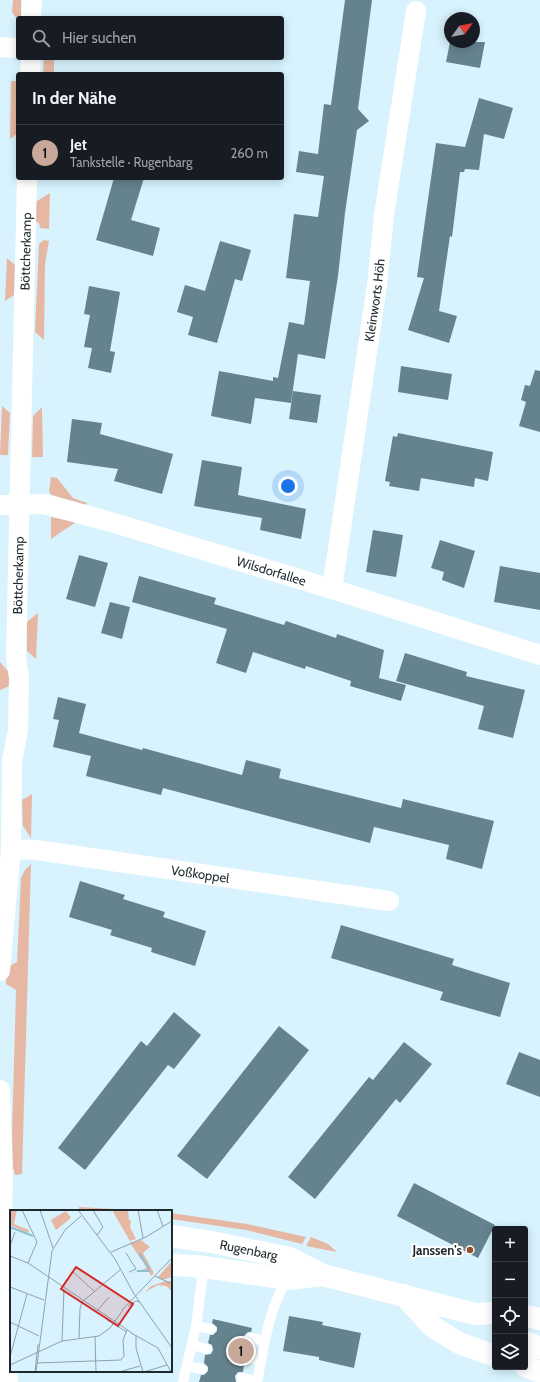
<!DOCTYPE html>
<html lang="de">
<meta charset="utf-8">
<style>
body{margin:0;font-family:Cabin,sans-serif;background:#242831;color:#f1f3f6}
.controls{position:absolute;right:12px;bottom:12px;display:grid;overflow:hidden;border-radius:4px;box-shadow:0 2px 10px #0003}
.controls button{width:36px;height:36px;display:grid;place-items:center;padding:0;border:0;border-bottom:1px solid #363941;background:#171b24;color:#f1f3f6;font:20px sans-serif}
.compass{position:absolute;left:444px;top:12px;width:36px;height:36px;border-radius:50%;background:#171b24;box-shadow:0 2px 10px #0003;rotate:57deg}
.you{position:absolute;left:288px;top:486px;width:14px;height:14px;margin:-10px;border:3px solid #fff;border-radius:50%;background:#1a73e8;box-shadow:0 0 0 6px #1a73e833}
.badge{display:grid;place-items:center;width:26px;height:26px;border-radius:50%;background:#c7a899;color:#111;font-size:13px;font-weight:700}
.pin{position:absolute;translate:-50% -50%;border:2px solid #fff;box-shadow:0 1px 4px #0006}
.list{margin:0;padding:0;list-style:none}
h2{display:flex;justify-content:space-between;align-items:center;height:52px;margin:0;padding:0 16px;font-size:17px}
h2 small{font-size:13px;font-weight:400;color:#9ea1a6}
.list li{display:grid;grid-template-columns:26px 1fr auto;gap:12px;align-items:center;box-sizing:border-box;height:56px;padding:0 16px;border-top:1px solid #363941}
.list b{display:block;font-size:15px;white-space:nowrap}
.list p{margin:0;font-size:13px;white-space:nowrap;color:#9ea1a6}
.list em{font-size:13px;font-style:normal;color:#9ea1a6}
.icon{flex:none;width:22px;height:22px;fill:none;stroke:currentColor;stroke-width:2;stroke-linecap:round;stroke-linejoin:round}
.map{position:relative;flex:none;width:540px;height:1382px;overflow:hidden}
.search{position:absolute;background:#171b24;box-shadow:0 2px 10px #0003;left:16px;top:16px;width:268px;height:44px;display:flex;align-items:center;gap:10px;box-sizing:border-box;padding:0 14px;border-radius:4px;color:#9ea1a6;font-size:15px}
.panel{position:absolute;background:#171b24;box-shadow:0 2px 10px #0003;left:16px;top:72px;width:268px;height:108px;border-radius:4px}
.map>svg:first-child{display:block}
.green{fill:#e6b8a3}
.building{fill:#64838e}
.lines{fill:none;stroke-linecap:round;stroke-linejoin:round}
.service{stroke:#fff;stroke-width:10}
.minor{stroke:#fff;stroke-width:20}
.secondary{stroke:#fff;stroke-width:22}
.primary{stroke:#fff;stroke-width:22}
.poi-dot{fill:#944d27;stroke:#fff;stroke-width:1.5}
.labels{text-anchor:middle;stroke-width:4;stroke-linejoin:round;paint-order:stroke}
.street-label{font-size:13px;fill:#1c292d;stroke:#fff}
.poi-label{font-size:13px;font-weight:bold;fill:#1c292d;stroke:#fff;text-anchor:end}
.inset-river{fill:none;stroke:#8bc0d2;stroke-width:2}
.inset-road{fill:none;stroke:#8da2aa;stroke-width:1}
.view{fill:#d62828;fill-opacity:0.15;stroke:#d62828;stroke-width:2}
.inset-edge{fill:none;stroke:#1c292d;stroke-width:2}
</style>
<div class="map">
<svg width="540" height="1382" viewBox="0 0 540 1382">
<rect width="100%" height="100%" fill="#d8f3fd"/>
<path class="green" d="M 13,0 L 21,0 L 21,18 L 16,18 L 12,12 Z
M 44,58 L 54,58 L 54,74 L 43,74 Z
M 11,81 L 18,81 L 18,133 L 10,139 Z
M 50,193 L 49,229 L 40,228 L 39,223 L 32,220 L 32,204 Z
M 44,240 L 49,241 L 45,264 L 44,340 L 35,332 L 39,244 Z
M 7,258 L 15,265 L 14,295 L 5,301 Z
M 2,406 L 10,413 L 8,455 L 0,455 Z
M 42,407 L 43,457 L 32,457 L 33,416 Z
M 51,477 L 57,478 L 73,498 L 87,503 L 86,505 L 52,495 L 49,492 Z
M 51,517 L 76,522 L 51,539 Z
M 38,613 L 36,659 L 27,651 L 27,622 Z
M 0,662 L 12,676 L 12,685 L 0,690 Z
M 32,794 L 31,838 L 23,826 L 22,800 Z
M 31,864 L 22,1174 L 15,1175 L 13,1167 L 12,1134 L 16,990 L 6,984 L 6,968 L 17,962 L 21,878 L 25,870 Z
M 79,1207 L 151,1211 L 79,1210 Z
M 171,1213 L 247,1224 L 306,1237 L 302,1244 L 246,1230 L 171,1219 Z
M 311,1237 L 328,1244 L 337,1252 L 306,1246 Z"/>
<path class="building" d="M 345,0 L 372,0 L 358,109 L 369,121 L 357,130 L 345,213 L 338,276 L 325,359 L 298,354 L 291,403 L 255,398 L 251,424 L 211,416 L 219,371 L 273,381 L 273,377 L 278,378 L 289,322 L 304,325 L 310,281 L 286,278 L 294,214 L 318,217 L 324,176 L 296,172 L 299,151 L 318,154 L 324,104 L 331,105 Z
M 450,42 L 485,42 L 480,68 L 446,62 Z
M 479,98 L 513,108 L 504,139 L 484,134 L 479,170 L 465,169 L 464,172 L 460,172 L 452,237 L 450,236 L 439,311 L 457,316 L 449,343 L 408,330 L 424,278 L 417,277 L 436,143 L 465,147 Z
M 114,178 L 144,178 L 131,220 L 160,228 L 153,256 L 96,240 Z
M 220,241 L 251,250 L 242,281 L 235,279 L 217,343 L 188,335 L 193,317 L 177,312 L 185,285 L 205,291 Z
M 89,286 L 120,292 L 110,351 L 115,352 L 111,373 L 88,368 L 92,348 L 84,347 L 90,315 L 84,314 Z
M 401,366 L 452,374 L 448,400 L 398,392 Z
M 535,370 L 540,371 L 540,432 L 519,426 L 526,402 L 521,400 L 525,385 L 530,386 Z
M 293,391 L 321,395 L 317,423 L 289,419 Z
M 72,419 L 102,423 L 100,434 L 173,454 L 162,494 L 114,481 L 118,469 L 67,462 Z
M 398,433 L 493,452 L 488,481 L 475,478 L 474,487 L 421,478 L 419,491 L 389,486 L 390,482 L 385,481 L 393,436 L 397,437 Z
M 202,460 L 242,467 L 238,495 L 306,509 L 301,539 L 260,530 L 262,518 L 194,506 Z
M 373,530 L 403,535 L 396,577 L 366,572 Z
M 440,540 L 475,551 L 464,588 L 442,580 L 444,572 L 431,568 Z
M 79,555 L 108,563 L 95,607 L 66,599 Z
M 500,566 L 540,573 L 540,610 L 494,602 Z
M 139,576 L 216,598 L 214,604 L 284,625 L 286,621 L 336,638 L 337,634 L 384,650 L 379,678 L 406,685 L 401,701 L 350,686 L 351,681 L 306,666 L 305,669 L 253,652 L 246,673 L 216,663 L 227,629 L 132,602 Z
M 110,602 L 130,607 L 122,639 L 101,633 Z
M 405,653 L 467,672 L 466,676 L 525,690 L 513,738 L 478,729 L 484,706 L 396,681 Z
M 58,697 L 86,704 L 79,733 L 142,750 L 143,748 L 242,775 L 246,760 L 281,769 L 279,778 L 401,808 L 403,799 L 494,821 L 482,869 L 446,859 L 449,845 L 374,827 L 370,843 L 163,788 L 161,795 L 86,776 L 91,756 L 53,747 L 59,720 L 53,719 Z
M 80,881 L 125,895 L 123,899 L 165,912 L 163,917 L 206,931 L 195,966 L 151,952 L 152,948 L 110,935 L 112,930 L 69,917 Z
M 341,925 L 454,959 L 452,965 L 510,983 L 500,1017 L 440,1000 L 443,992 L 331,958 Z
M 174,1012 L 201,1035 L 174,1069 L 168,1065 L 85,1170 L 58,1148 L 141,1041 L 147,1046 Z
M 279,1026 L 309,1050 L 207,1179 L 177,1156 Z
M 404,1042 L 432,1064 L 400,1103 L 396,1099 L 315,1199 L 288,1177 L 369,1077 L 373,1080 Z
M 519,1052 L 540,1060 L 540,1097 L 506,1084 Z
M 414,1183 L 495,1225 L 478,1258 L 397,1216 Z
M 289,1316 L 323,1322 L 322,1325 L 361,1333 L 354,1368 L 319,1360 L 319,1357 L 283,1351 Z
M 213,1319 L 252,1328 L 251,1332 L 248,1332 L 244,1336 L 244,1340 L 249,1344 L 247,1351 L 244,1351 L 240,1355 L 240,1359 L 244,1363 L 243,1372 L 238,1372 L 235,1376 L 236,1382 L 199,1382 L 201,1375 L 204,1375 L 208,1371 L 208,1367 L 204,1363 L 205,1355 L 211,1354 L 213,1350 L 212,1345 L 208,1343 L 210,1335 L 213,1335 L 217,1331 L 217,1327 L 212,1323 Z"/>
<g class="lines">
<path class="service" d="M 196,1326 L 211,1329
M 250,1338 L 265,1341
M 192,1345 L 207,1349
M 246,1357 L 261,1361
M 187,1366 L 202,1369
M 241,1378 L 257,1381
M 183,1382 L 196,1326 L 202,1280 L 197,1266
M 257,1382 C 264,1348 268,1308 288,1279"/>
<g class="minor">
<path d="M 31,18 L 32,0"/>
<path d="M 0,47 L 18,48"/>
<path d="M 30,74 L 31,58"/>
<path id="s1" d="M 0,505 L 44,504 L 104,520 L 332,589 L 540,655"/>
<path id="s2" d="M 332,589 L 377,285 L 384,215 L 416,11"/>
<path id="s3" d="M 11,849 L 36,850 L 389,901"/>
<path id="s4" d="M 0,971 L 11,849 L 12,761 L 18,730 L 19,678 L 16,657 L 27,178"/>
<path d="M 0,1090 L 3,1182 L 0,1284"/>
<path d="M 0,1296 L 8,1382"/>
</g>
<path class="secondary" d="M 404,1295 L 433,1327 L 459,1343 L 495,1356
M 525,1366 L 540,1372"/>
<g class="primary">
<path d="M 0,1218 L 11,1219"/>
<path id="s5" d="M 171,1236 L 211,1242 L 290,1258 L 323,1275 L 475,1314 L 495,1313"/>
<path d="M 0,1256 L 11,1256"/>
<path d="M 171,1265 L 197,1266 L 288,1279 L 323,1275"/>
<path d="M 525,1316 L 540,1319"/>
<path d="M 525,1342 L 540,1348"/>
</g>
</g>
<circle class="poi-dot" cx="470" cy="1250" r="4"/>
<g class="labels">
<g class="street-label">
<text dy="5" stroke="none"><textPath href="#s4" startOffset="721">Böttcherkamp</textPath></text>
<text dy="5" stroke="none"><textPath href="#s2" startOffset="292">Kleinworts Höh</textPath></text>
<text dy="5" stroke="none"><textPath href="#s1" startOffset="281">Wilsdorfallee</textPath></text>
<text dy="5" stroke="none"><textPath href="#s4" startOffset="397">Böttcherkamp</textPath></text>
<text dy="5" stroke="none"><textPath href="#s3" startOffset="191">Voßkoppel</textPath></text>
<text dy="5" stroke="none"><textPath href="#s5" startOffset="79">Rugenbarg</textPath></text>
</g>
<g class="poi-label">
<text x="462" y="1255">Janssen's</text>
</g>
</g>
<g transform="translate(10 1210)">
<rect width="162" height="162" fill="#d8f3fd"/>
<path d="M 0,0 L 7,0 L 4,14 L 19,20 L 18,23 L 0,15 ZM 102,0 L 118,0 L 119,10 L 121,11 L 120,17 L 126,29 L 120,31 ZM 56,1 L 61,8 L 46,20 L 41,10 ZM 131,30 L 140,37 L 133,43 L 144,63 L 141,66 L 138,60 L 122,63 L 137,58 L 120,33 ZM 162,51 L 162,67 L 152,70 L 148,67 ZM 156,71 L 162,71 L 162,81 L 156,76 L 148,75 L 135,82 L 141,76 Z" fill="#e6b8a3"/>
<path class="inset-river" d="M 0,17 L 23,26M 129,43 L 139,59M 127,61 L 140,61"/>
<path class="inset-road" d="M 12,0 L 27,32 L 18,53M 30,0 L 43,38M 68,0 L 105,49 L 124,84 L 162,138M 83,0 L 93,17 L 87,25M 128,0 L 133,28M 147,0 L 153,16M 0,36 L 5,22M 101,42 L 136,27 L 162,11M 116,43 L 126,59 L 119,62M 0,46 L 18,53 L 122,123M 63,62 L 84,81M 145,66 L 162,74M 0,77 L 34,90M 118,96 L 126,91 L 130,92M 112,100 L 162,48M 87,101 L 99,87M 97,110 L 117,122M 0,112 L 29,126M 121,123 L 148,138 L 161,162M 126,125 L 126,138 L 133,162M 85,127 L 86,162M 69,128 L 70,99 L 72,92 L 110,60M 52,131 L 54,79M 0,147 L 17,84M 26,153 L 111,150 L 114,146 L 113,130 L 117,120M 0,155 L 52,131 L 89,126 L 100,118 L 113,100M 25,162 L 28,134M 26,162 L 42,41 L 55,20 L 71,6M 109,162 L 130,156M 134,162 L 157,155"/>
<path class="view" d="M 66,57 L 123,94 L 108,116 L 51,79 Z"/>
<rect width="162" height="162" class="inset-edge"/>
</g>
</svg>
<div class="controls">
<button>+</button>
<button>−</button>
<button><svg class="icon" aria-label="locate" viewBox="0 0 24 24"><circle cx="12" cy="12" r="6"/><path d="M12 2v4M12 18v4M2 12h4M18 12h4"/></svg></button>
<button><svg class="icon" aria-label="layers" viewBox="0 0 24 24"><path d="M12 4l9 5-9 5-9-5zM3 14l9 5 9-5"/></svg></button>
</div>
<svg class="compass" viewBox="-18 -18 36 36"><path d="M0-13l5 13h-10z" fill="#e53935"/><path d="M0 13l5-13h-10z" fill="#9ea1a6"/></svg>
<div class="you"></div>
<div class="pin badge" style="left:241px;top:1351px">1</div>
<div class="search"><svg class="icon" aria-label="search" viewBox="0 0 24 24"><circle cx="10" cy="10" r="6"/><path d="M15 15l6 6"/></svg>Hier suchen</div>
<section class="panel">
<h2>In der Nähe<small></small></h2>
<ul class="list">
<li><span class="badge">1</span><div><b>Jet</b><p>Tankstelle · Rugenbarg</p></div><em>260 m</em></li>
</ul>
</section>
</div>
